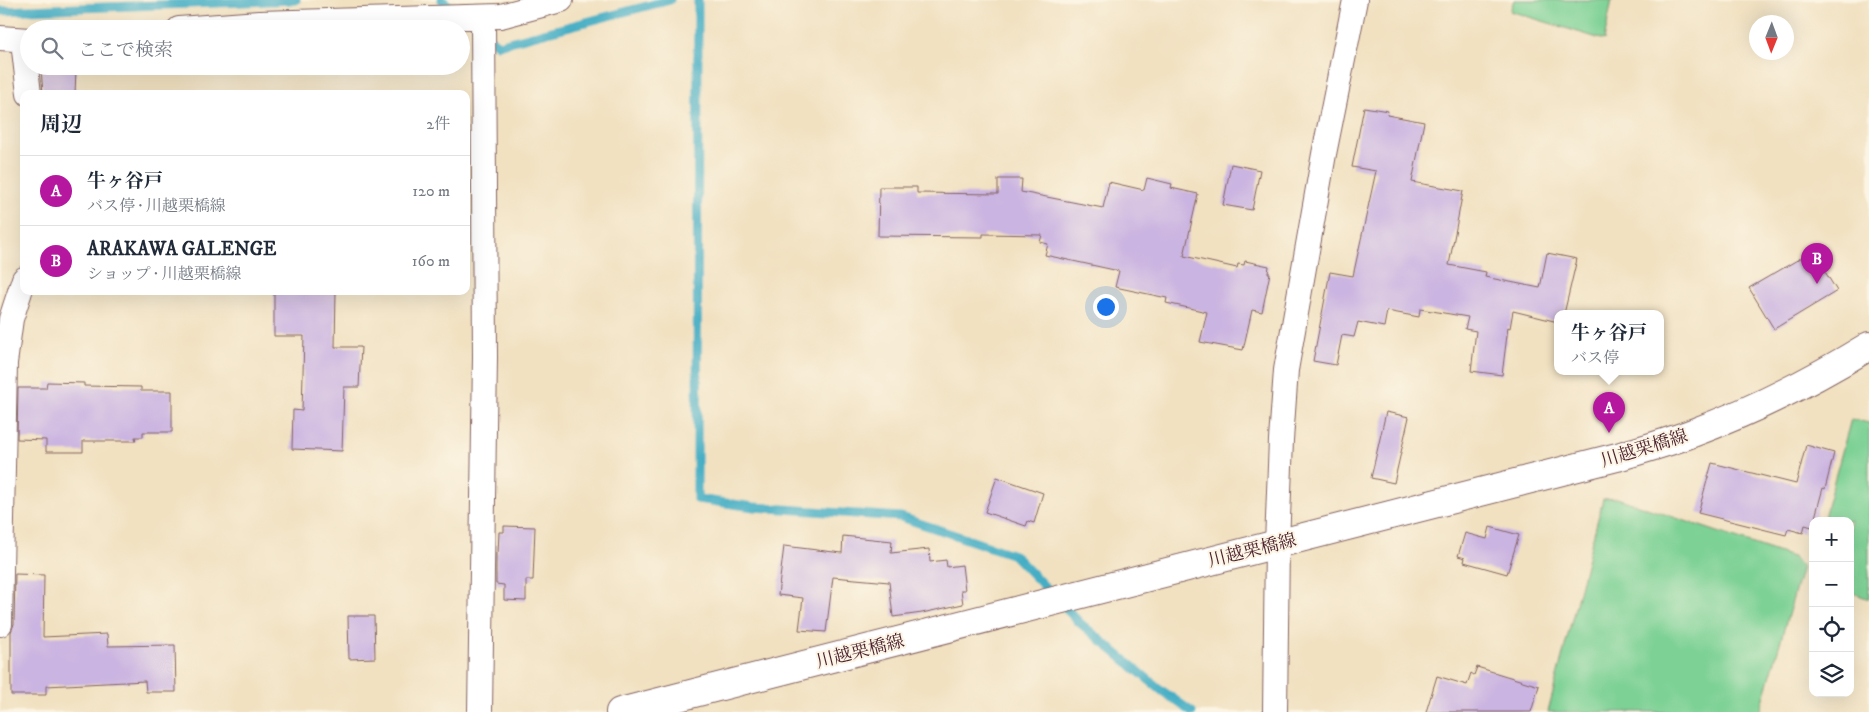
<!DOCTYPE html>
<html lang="ja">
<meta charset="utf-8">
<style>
body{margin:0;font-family:"IM FELL DW Pica","Noto Serif JP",serif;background:#f2f2f3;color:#1f2937}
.controls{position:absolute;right:15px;bottom:15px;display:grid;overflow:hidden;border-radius:10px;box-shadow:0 5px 20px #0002}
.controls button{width:45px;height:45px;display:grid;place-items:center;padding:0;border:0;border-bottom:1px solid #e0e1e3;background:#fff;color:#1f2937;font:25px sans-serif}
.compass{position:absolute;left:1749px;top:15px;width:45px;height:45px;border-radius:50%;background:#fff;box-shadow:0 5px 20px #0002;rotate:181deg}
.you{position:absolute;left:1105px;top:306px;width:18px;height:18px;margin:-12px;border:4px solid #fff;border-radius:50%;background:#1a73e8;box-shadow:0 0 0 8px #1a73e833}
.badge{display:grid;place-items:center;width:32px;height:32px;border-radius:50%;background:#b5179e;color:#fff;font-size:16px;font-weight:700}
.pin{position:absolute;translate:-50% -41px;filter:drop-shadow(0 1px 2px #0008)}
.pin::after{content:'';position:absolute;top:26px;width:18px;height:15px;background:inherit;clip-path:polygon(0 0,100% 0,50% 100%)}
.popup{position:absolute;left:1554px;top:310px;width:110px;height:65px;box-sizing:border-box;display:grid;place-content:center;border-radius:10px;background:#fff;filter:drop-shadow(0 1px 4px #0005);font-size:16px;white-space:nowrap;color:#747a83}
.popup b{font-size:19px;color:#1f2937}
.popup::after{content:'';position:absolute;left:50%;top:100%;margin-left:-10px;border:10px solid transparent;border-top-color:#fff}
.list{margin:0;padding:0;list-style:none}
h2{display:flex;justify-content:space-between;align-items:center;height:65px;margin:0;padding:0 20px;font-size:21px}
h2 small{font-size:16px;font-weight:400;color:#747a83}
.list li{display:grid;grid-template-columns:32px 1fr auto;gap:15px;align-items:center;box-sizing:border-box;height:70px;padding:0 20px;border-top:1px solid #e0e1e3}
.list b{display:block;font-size:19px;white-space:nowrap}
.list p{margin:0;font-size:16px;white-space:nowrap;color:#747a83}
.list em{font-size:16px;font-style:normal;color:#747a83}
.icon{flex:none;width:28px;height:28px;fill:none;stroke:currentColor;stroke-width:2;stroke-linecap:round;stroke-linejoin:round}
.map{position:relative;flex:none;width:1869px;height:712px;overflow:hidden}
.search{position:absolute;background:#fff;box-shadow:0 5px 20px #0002;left:20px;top:20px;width:450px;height:55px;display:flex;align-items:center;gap:12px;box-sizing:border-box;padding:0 18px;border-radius:28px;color:#747a83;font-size:19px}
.panel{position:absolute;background:#fff;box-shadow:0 5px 20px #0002;left:20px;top:90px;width:450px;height:205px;border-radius:10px}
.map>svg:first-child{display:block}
.green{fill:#7dd195;stroke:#647860}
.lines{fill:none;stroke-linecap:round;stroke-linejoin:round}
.stream{stroke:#45aec4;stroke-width:9}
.building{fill:#cab4e1}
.street-casing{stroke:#846360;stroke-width:26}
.primary-casing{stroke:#846360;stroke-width:30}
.street{stroke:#fff;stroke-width:24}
.primary{stroke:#fff;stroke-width:28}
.labels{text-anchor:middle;stroke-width:4;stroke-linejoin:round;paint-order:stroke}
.street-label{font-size:18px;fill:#4a1f2b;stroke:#fcf5e5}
</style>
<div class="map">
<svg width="1869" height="712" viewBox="0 0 1869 712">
<rect width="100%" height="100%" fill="#fcf5e5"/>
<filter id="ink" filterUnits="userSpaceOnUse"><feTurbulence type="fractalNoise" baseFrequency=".02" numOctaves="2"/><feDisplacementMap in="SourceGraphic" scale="10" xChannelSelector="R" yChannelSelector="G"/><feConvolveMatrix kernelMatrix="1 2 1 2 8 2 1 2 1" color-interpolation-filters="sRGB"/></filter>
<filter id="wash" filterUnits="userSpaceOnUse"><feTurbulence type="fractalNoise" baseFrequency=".0096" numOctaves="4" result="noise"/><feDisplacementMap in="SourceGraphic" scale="20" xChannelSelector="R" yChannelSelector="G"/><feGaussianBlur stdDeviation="1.12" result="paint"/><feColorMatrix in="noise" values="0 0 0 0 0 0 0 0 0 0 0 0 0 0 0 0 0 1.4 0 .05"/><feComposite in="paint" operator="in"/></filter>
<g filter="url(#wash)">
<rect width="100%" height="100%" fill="#f1e1c1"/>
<path class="green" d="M 1514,0 L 1612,0 L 1604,40 L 1510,11 Z
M 1851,419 L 1869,423 L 1869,599 L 1850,592 L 1850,521 L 1823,521 Z
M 1617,498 L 1795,558 L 1802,567 L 1760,712 L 1548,712 L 1603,499 Z"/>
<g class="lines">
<path class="stream" d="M 442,0 L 457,12
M 698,0 L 697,499 L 754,507 L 901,517 L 1014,555 L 1080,623 L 1161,690 L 1192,712
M 0,11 L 296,0
M 487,36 L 498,45 L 670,0"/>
</g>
<g id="blocks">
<path class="building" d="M 41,68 L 76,69 L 75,94 L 43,94 Z
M 1364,107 L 1388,111 L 1387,115 L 1424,122 L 1412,182 L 1463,191 L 1449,265 L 1486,272 L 1485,277 L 1540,288 L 1547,253 L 1577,259 L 1564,314 L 1558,314 L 1558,322 L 1513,311 L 1510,328 L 1508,327 L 1502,375 L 1471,371 L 1476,331 L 1465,329 L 1468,317 L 1420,309 L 1419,317 L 1387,311 L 1384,327 L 1358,322 L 1354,337 L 1342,335 L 1336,365 L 1313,361 L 1330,272 L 1353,276 L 1376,171 L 1352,167 Z
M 1231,164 L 1260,170 L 1252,210 L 1223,205 Z
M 1147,178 L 1172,184 L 1171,188 L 1198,194 L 1184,256 L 1237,268 L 1238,264 L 1244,265 L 1245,261 L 1269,266 L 1268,273 L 1270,273 L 1262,312 L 1252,310 L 1243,350 L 1200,342 L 1207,312 L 1166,303 L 1167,298 L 1115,287 L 1119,271 L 1045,255 L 1048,244 L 1040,242 L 1042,235 L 983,234 L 983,237 L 878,236 L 879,187 L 917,187 L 917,193 L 998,194 L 998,179 L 1022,179 L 1021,192 L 1103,208 L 1109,182 L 1144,190 Z
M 1806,255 L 1815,271 L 1822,267 L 1837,291 L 1774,329 L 1749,288 Z
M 274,291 L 336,291 L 335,347 L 361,347 L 359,387 L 344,387 L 342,451 L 292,449 L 293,410 L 302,411 L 304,336 L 274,336 Z
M 47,382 L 84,383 L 84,386 L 141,387 L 141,391 L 172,391 L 172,432 L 143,432 L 143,437 L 135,437 L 136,441 L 83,441 L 83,452 L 46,452 L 46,440 L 17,439 L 18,388 L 46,388 Z
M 1386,412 L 1409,417 L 1394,483 L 1371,478 Z
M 1806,445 L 1834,453 L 1825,489 L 1823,488 L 1814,521 L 1813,521 L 1812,527 L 1805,525 L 1803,533 L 1788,529 L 1786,535 L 1698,513 L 1712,463 L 1796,484 Z
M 997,477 L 1043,493 L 1034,523 L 1028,521 L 1026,526 L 985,512 Z
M 504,526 L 535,527 L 533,580 L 526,580 L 526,601 L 504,600 L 504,585 L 496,584 L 496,552 L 498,553 L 499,532 L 504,532 Z
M 1490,527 L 1519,535 L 1507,574 L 1464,562 L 1465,558 L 1458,556 L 1465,533 L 1487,539 Z
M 843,536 L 892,541 L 891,553 L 929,549 L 930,562 L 946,560 L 947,567 L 962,565 L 965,590 L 961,590 L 963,604 L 922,613 L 893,617 L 889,582 L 833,577 L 826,632 L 799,630 L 803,598 L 778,595 L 784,546 L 842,553 Z
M 15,574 L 44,575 L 43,637 L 107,634 L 108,646 L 175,645 L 176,692 L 146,692 L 145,681 L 46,686 L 46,695 L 11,695 L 11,632 L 14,624 Z
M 348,616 L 374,616 L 375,658 L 349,659 Z
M 1477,667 L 1539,686 L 1531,712 L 1426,712 L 1437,676 L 1467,685 L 1471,673 L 1474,675 Z"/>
</g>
</g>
<g filter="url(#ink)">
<use href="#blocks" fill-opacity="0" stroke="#846360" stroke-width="1"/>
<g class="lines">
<g class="street-casing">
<path id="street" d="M 179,29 L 259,23 L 501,16 L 561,0
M 0,38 L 29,40
M 23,41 L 29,94
M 0,624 L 5,363 L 11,319 L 24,279
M 480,712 L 485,357 L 483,17
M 1275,712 L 1277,544 L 1281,440 L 1286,370 L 1324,154 L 1355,0"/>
</g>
<g class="primary-casing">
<path id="primary" d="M 620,712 L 1617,457 C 1641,450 1666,443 1690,434 C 1752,411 1812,381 1869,346"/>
</g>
<use href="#street" class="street"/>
<use href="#primary" class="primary"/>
</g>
</g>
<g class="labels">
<g class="street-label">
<text transform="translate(1644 448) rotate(-17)" y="6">川越栗橋線</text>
<text transform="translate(1252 550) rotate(-14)" y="6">川越栗橋線</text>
<text transform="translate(860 651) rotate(-14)" y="6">川越栗橋線</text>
</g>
</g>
</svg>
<div class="controls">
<button>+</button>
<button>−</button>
<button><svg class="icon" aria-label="locate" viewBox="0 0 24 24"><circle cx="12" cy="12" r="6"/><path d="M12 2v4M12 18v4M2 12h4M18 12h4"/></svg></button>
<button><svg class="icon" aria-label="layers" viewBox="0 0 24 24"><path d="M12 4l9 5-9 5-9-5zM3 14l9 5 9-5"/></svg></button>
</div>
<svg class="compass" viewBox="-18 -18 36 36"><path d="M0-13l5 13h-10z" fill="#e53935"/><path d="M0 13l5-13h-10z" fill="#747a83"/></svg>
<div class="you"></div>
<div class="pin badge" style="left:1609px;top:433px">A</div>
<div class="popup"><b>牛ヶ谷戸</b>バス停</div>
<div class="pin badge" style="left:1817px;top:284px">B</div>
<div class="search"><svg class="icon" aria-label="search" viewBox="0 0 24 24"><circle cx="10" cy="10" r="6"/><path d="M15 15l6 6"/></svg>ここで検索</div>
<section class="panel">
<h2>周辺<small>2件</small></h2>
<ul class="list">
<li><span class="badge">A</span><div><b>牛ヶ谷戸</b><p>バス停 · 川越栗橋線</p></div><em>120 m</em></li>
<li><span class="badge">B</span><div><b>ARAKAWA GALENGE</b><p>ショップ · 川越栗橋線</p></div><em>160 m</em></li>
</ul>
</section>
</div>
